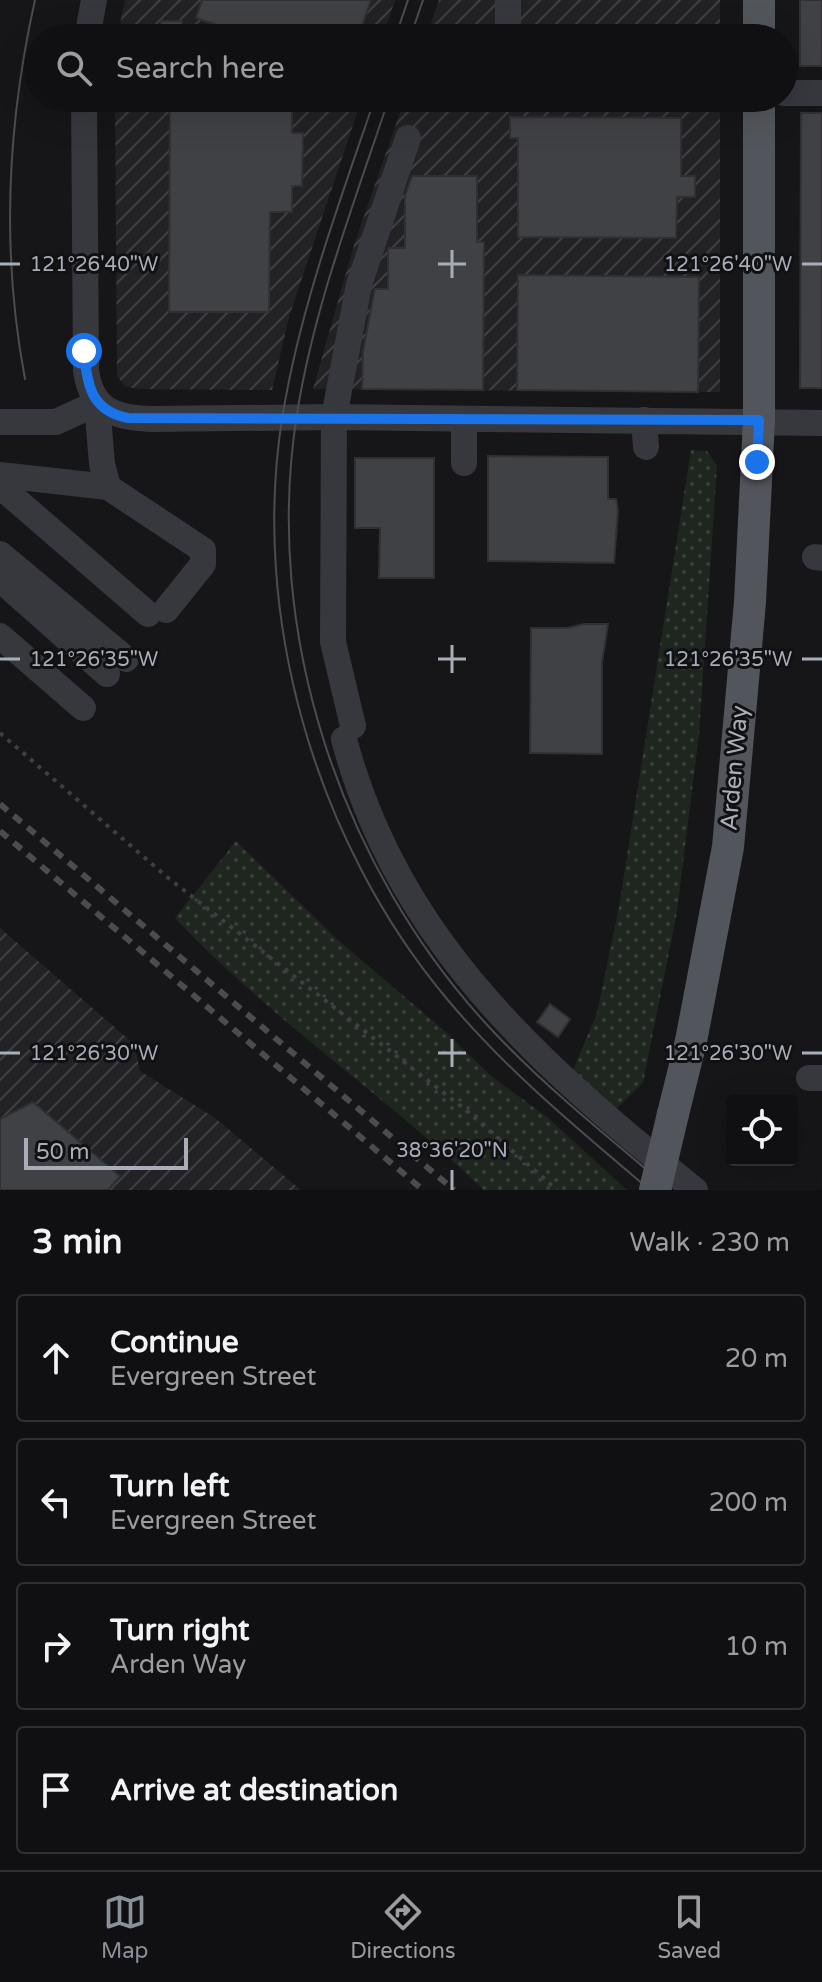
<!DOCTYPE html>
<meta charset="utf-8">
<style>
body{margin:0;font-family:"Varela Round",sans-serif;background:#19191b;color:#f1f3f6}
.controls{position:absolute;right:24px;bottom:24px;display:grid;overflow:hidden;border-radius:8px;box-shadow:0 8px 32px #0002}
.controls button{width:72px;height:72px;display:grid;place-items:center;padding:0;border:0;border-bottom:2px solid #303032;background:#101012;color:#f1f3f6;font:40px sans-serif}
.scale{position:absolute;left:24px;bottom:20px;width:164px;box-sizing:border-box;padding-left:8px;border:4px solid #a8adb8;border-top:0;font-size:22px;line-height:28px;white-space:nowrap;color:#a8adb8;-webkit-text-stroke:6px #111113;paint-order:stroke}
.stop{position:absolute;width:24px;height:24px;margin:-18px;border:6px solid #1a73e8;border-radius:50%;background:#fff}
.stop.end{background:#1a73e8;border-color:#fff;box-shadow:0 2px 8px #0008}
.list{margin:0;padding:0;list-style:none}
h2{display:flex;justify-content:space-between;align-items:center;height:104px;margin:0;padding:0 32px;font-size:34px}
h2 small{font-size:26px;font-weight:400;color:#9c9d9f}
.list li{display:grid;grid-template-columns:52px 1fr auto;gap:24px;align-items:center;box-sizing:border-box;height:128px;margin:0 16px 16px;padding:0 16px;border:2px solid #303032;border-radius:8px}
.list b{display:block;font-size:30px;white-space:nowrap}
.list p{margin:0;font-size:26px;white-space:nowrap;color:#9c9d9f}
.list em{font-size:26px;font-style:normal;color:#9c9d9f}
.icon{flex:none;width:44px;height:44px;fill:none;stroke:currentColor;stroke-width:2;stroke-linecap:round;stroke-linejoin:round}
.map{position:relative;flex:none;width:822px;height:1190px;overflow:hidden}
.search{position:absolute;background:#101012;box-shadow:0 8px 32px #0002;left:24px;right:24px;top:24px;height:88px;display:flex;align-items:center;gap:20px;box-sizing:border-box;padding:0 28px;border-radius:44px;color:#9c9d9f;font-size:30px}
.sheet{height:680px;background:#101012}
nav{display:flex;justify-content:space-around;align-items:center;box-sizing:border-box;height:112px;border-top:2px solid #303032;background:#101012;font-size:22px;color:#9c9d9f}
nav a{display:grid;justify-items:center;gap:4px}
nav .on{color:#8c9099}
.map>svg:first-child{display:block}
.industrial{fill:url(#industrial-furrows)}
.green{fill:url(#green-dots)}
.building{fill:#404145;stroke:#303034;stroke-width:2}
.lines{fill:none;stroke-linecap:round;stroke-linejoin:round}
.path{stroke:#3d3f44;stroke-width:4;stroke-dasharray:4 6;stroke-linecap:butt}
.minor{stroke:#37383d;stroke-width:26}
.major{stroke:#53555c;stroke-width:32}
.tram{stroke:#4a4c52;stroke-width:2}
.rail{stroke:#4a4c52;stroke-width:6;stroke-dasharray:10 8;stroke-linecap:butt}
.major-bridge{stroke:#53555c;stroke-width:32}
.route{stroke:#1a73e8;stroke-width:10}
.ticks{fill:none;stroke:#a8adb8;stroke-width:3}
.labels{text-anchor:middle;stroke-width:6;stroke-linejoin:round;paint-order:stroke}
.street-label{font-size:24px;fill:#a8adb8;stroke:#111113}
.ticks-label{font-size:20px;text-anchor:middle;fill:#a8adb8;stroke:#111113;stroke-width:6;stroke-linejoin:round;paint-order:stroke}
</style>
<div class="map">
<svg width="822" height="1190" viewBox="0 0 822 1190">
<defs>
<pattern id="industrial-furrows" width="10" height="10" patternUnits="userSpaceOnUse" patternTransform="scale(2)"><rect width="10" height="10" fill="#222225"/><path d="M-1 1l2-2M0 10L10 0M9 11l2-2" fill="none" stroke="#3f3f43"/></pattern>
<pattern id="green-dots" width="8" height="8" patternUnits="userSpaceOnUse" patternTransform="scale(2)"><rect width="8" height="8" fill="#1e261f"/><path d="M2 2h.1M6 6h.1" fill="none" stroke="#3c433d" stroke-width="1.8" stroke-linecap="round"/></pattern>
</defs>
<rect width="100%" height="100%" fill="#161618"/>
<path class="industrial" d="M 125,0 L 395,0 L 382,38 L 117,38 Z
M 439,0 L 720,0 L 720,38 L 426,38 Z
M 115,98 L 362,98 L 289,317 L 272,390 L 137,389 L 125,386 L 117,376 Z
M 405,98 L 720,98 L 720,392 L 313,389 L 354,245 Z
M 0,928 L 134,1044 L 140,1071 L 215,1118 L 301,1190 L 0,1190 Z"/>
<path class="green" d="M 691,450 L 707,451 L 717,466 L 699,734 L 677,912 L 643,1083 L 613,1112 L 571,1075 L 597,1013 L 619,907 Z
M 236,841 L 338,940 L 447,1033 L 491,1076 L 547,1117 L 627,1190 L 484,1190 C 385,1095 269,1018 175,918 Z"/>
<path class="building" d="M 202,0 L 371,0 L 358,38 L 255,38 L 196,18 Z
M 800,0 L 822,0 L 822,66 L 800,66 Z
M 161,21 L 182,21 L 182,38 L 161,38 Z
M 170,98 L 292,98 L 292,133 L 303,133 L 302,186 L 292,186 L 292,212 L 270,212 L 269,312 L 169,312 Z
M 801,113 L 822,113 L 822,388 L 800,388 Z
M 510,117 L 681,118 L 681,176 L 695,176 L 695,197 L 677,197 L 676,238 L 518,237 L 518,138 L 510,138 Z
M 412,176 L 477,176 L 477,242 L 484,242 L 483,390 L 362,389 L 363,352 L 374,293 L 375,289 L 388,289 L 388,248 L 405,248 L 405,196 Z
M 518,275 L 699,277 L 698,392 L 517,390 Z
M 488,456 L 608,457 L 608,499 L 616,499 L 618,510 L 614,563 L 488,561 Z
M 355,458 L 434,458 L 434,578 L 379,578 L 380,528 L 355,528 Z
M 584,624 L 608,624 L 602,663 L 602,754 L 530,753 L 531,628 L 567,628 Z
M 550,1004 L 570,1019 L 558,1037 L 537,1022 Z
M 33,1102 L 120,1176 L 108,1190 L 0,1190 L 0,1119 Z"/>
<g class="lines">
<path class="path" d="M 0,733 L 167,877 L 467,1111 L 557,1190"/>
<path class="minor" d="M 508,0 L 508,38
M 87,38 L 94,0
M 784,93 L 822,93
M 84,98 L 86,370 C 91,410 115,418 152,419 L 334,417 L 822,423
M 464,420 L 464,463
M 644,420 L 646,447
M 0,422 L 56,422 L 97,403 L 102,464 L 108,487 L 203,550 L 203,564 L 166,610
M 0,475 L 108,487
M 0,486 L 148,614
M 0,554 L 126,659
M 815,557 L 822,558
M 0,579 L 107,674
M 0,636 L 83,708
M 353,726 L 333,642 L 334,417 L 359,285 L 408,138
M 344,739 C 397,940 540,1065 695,1190
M 809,1078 L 822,1078"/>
<path class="major" d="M 759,38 L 759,0
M 673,1114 L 691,1041 L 728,847 L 750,602 L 759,420 L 759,98"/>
<path class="tram" d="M 395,38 L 408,0
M 410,38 L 423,0
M 375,98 C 340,201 301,305 283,413 C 249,615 316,843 447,999 C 507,1071 579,1130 650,1190
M 389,98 C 355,201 314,306 297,414 C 262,632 341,868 490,1028 C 545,1087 609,1138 671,1190
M 25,379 C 1,252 7,125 35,0"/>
<path class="rail" d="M 0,804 L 454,1190
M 0,831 L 423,1190"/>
<path class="major-bridge" d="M 655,1190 L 673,1114"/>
</g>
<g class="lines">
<path class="route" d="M 84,351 C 87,385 91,411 128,418 L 759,420 L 757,462"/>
</g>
<path class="ticks" d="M 452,250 L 452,278M 0,264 L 20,264M 438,264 L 466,264M 802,264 L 822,264M 452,645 L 452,673M 0,659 L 20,659M 438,659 L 466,659M 802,659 L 822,659M 452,1039 L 452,1067M 0,1053 L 20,1053M 438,1053 L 466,1053M 802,1053 L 822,1053M 452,1170 L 452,1190"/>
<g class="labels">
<g class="street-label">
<text transform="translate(734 768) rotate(-85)" y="8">Arden Way</text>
</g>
</g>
<g class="ticks-label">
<text x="728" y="271">121°26'40"W</text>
<text x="94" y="271">121°26'40"W</text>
<text x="94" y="666">121°26'35"W</text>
<text x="728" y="666">121°26'35"W</text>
<text x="728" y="1060">121°26'30"W</text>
<text x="94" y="1060">121°26'30"W</text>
<text x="452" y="1157">38°36'20"N</text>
</g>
</svg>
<div class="controls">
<button><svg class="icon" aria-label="locate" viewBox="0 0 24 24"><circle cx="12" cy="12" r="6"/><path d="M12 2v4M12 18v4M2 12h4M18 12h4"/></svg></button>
</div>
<div class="scale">50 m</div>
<div class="stop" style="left:84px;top:351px"></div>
<div class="stop end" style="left:757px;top:462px"></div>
<div class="search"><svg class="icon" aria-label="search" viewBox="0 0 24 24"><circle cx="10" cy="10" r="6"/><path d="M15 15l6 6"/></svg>Search here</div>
</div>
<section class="sheet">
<h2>3 min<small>Walk · 230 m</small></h2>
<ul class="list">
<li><svg class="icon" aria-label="ahead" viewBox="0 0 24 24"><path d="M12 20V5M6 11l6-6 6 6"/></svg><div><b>Continue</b><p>Evergreen Street</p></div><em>20 m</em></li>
<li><svg class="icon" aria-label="left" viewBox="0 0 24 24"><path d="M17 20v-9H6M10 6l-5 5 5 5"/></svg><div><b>Turn left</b><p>Evergreen Street</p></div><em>200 m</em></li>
<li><svg class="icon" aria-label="right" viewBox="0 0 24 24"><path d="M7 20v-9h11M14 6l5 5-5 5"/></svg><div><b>Turn right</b><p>Arden Way</p></div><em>10 m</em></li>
<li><svg class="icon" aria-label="arrive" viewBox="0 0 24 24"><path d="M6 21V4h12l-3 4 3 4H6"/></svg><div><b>Arrive at destination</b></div></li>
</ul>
</section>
<nav>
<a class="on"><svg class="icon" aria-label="map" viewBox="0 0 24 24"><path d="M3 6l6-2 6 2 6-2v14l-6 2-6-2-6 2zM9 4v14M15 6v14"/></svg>Map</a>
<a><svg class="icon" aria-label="directions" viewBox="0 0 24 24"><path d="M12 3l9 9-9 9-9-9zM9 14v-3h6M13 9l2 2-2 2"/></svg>Directions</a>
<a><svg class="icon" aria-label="saved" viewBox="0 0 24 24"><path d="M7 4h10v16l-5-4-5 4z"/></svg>Saved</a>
</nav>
